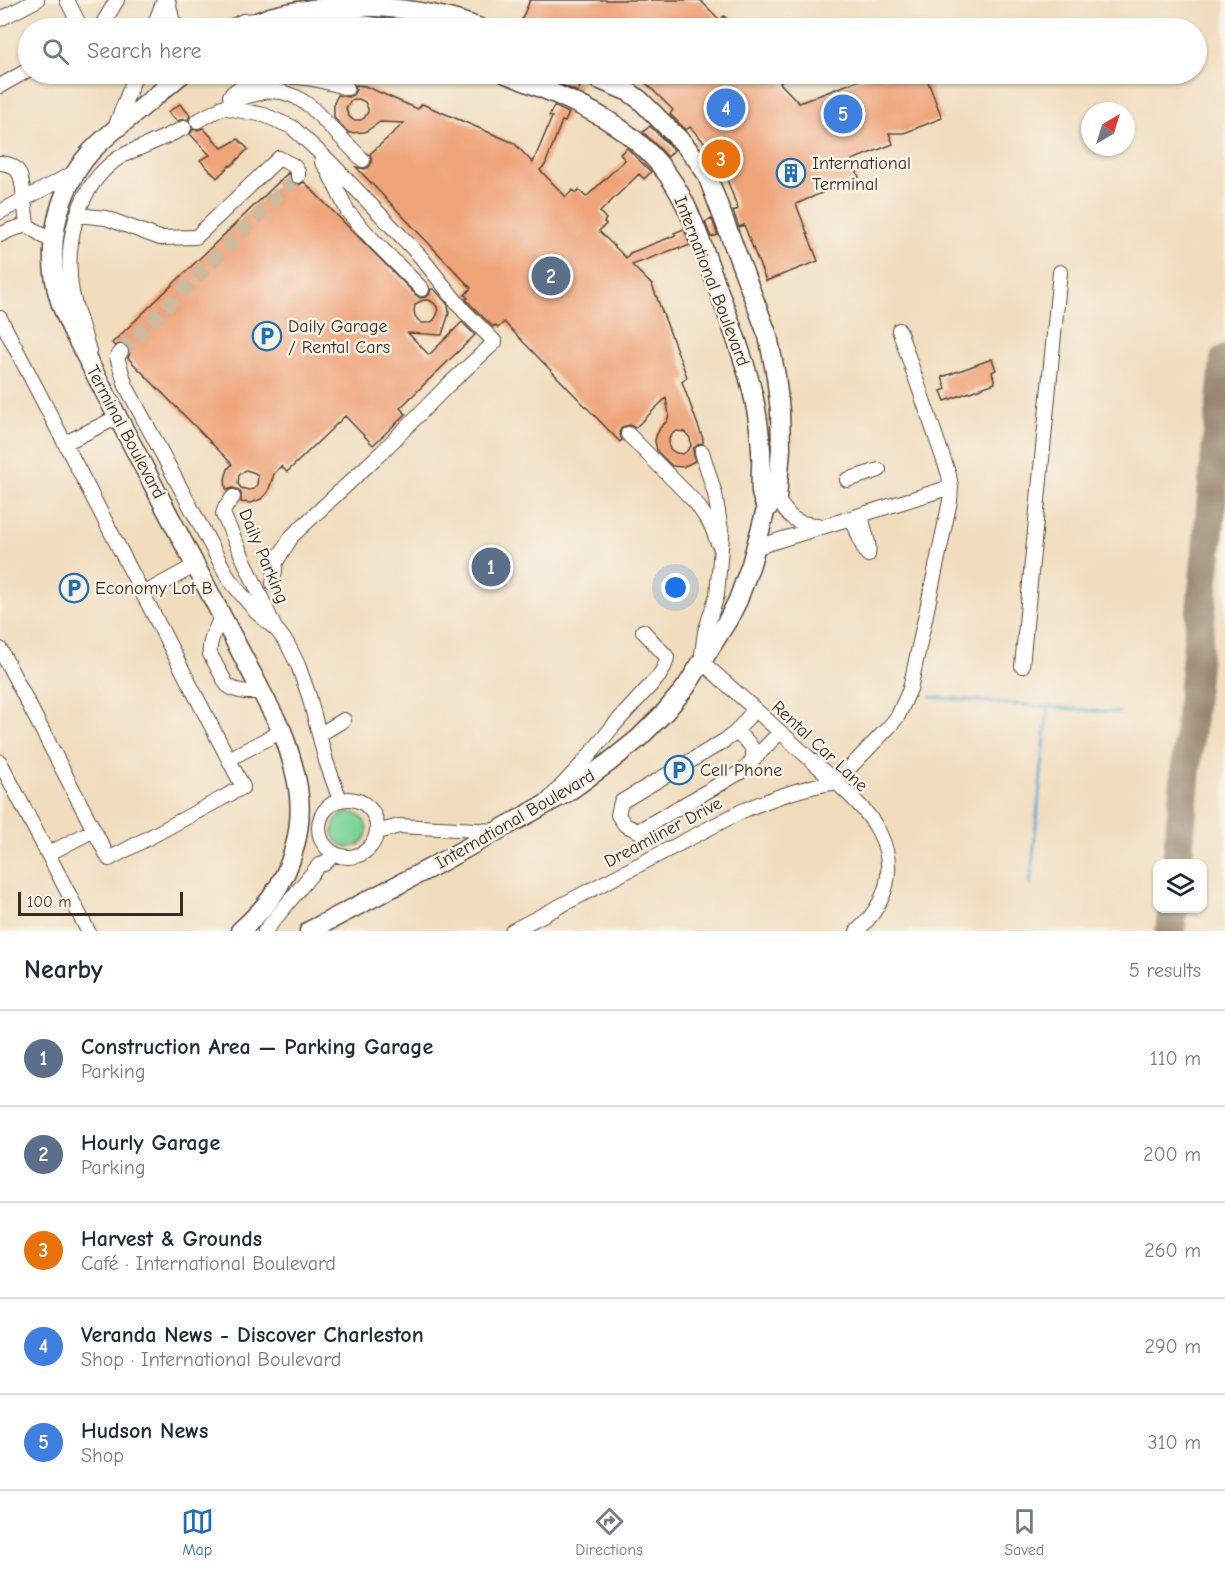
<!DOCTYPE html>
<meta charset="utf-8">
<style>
body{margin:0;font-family:"Comic Neue",sans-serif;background:#f2f2f3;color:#1f2937}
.controls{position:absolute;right:18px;bottom:18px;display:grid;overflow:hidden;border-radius:12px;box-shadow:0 2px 4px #0004}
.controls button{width:54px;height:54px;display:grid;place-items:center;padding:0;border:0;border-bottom:2px solid #e0e1e3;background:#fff;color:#1f2937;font:30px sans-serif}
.compass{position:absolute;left:1081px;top:102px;width:54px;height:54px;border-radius:50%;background:#fff;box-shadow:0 2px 4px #0004;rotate:38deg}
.scale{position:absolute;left:18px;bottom:15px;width:165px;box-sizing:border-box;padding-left:6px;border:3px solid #3b2a1e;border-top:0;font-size:16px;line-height:21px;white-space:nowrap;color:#3b2a1e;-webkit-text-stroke:4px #f7f3e8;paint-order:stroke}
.you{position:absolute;left:676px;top:588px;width:21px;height:21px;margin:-15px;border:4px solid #fff;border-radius:50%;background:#1a73e8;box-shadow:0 0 0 9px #1a73e833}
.badge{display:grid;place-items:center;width:39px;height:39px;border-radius:50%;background:#1f6fb2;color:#fff;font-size:20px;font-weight:700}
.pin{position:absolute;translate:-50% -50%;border:3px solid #fff;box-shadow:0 2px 6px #0006}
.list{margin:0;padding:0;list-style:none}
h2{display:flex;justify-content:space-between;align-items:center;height:78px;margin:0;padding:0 24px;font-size:26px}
h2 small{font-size:20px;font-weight:400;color:#747a83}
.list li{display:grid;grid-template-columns:39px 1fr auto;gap:18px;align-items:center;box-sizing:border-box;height:96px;padding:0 24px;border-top:2px solid #e0e1e3}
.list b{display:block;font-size:22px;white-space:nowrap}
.list p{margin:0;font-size:20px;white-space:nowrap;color:#747a83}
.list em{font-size:20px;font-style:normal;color:#747a83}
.icon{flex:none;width:33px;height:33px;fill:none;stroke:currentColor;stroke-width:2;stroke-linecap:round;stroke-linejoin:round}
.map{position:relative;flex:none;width:1225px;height:931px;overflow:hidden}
.search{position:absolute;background:#fff;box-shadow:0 2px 4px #0004;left:18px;right:18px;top:18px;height:66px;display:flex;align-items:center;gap:15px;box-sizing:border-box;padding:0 21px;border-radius:33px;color:#747a83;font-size:22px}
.sheet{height:558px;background:#fff}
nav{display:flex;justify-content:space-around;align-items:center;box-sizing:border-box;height:84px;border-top:2px solid #e0e1e3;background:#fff;font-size:16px;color:#747a83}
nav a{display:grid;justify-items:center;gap:3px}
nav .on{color:#1f6fb2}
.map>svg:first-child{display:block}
.green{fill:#7bd499;stroke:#5b7f5c;stroke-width:1.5}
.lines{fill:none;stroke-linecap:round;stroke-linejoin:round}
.stream{stroke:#5aa7d3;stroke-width:3}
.taxiway{stroke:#96846e;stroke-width:30}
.building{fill:#efa378;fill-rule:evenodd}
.minor-tunnel{stroke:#cdb99e;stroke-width:14;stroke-dasharray:14 7;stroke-linecap:butt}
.minor-casing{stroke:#564536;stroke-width:16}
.major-casing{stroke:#564536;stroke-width:21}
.minor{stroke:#fff;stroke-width:14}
.major{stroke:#fff;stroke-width:18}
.labels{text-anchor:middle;stroke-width:5;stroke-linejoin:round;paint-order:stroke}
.poi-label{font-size:18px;fill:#3b2a1e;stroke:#f7f3e8;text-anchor:start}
.street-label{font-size:18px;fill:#3b2a1e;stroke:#f7f3e8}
</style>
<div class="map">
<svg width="1225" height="931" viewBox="0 0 1225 931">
<rect width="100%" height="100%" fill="#f7f3e8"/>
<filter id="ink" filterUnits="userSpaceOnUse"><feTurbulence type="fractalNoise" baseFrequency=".0167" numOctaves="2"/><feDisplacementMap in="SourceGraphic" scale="12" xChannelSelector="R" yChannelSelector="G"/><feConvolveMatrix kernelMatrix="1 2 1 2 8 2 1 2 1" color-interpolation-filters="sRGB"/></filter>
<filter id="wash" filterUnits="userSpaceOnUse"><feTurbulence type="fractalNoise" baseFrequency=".008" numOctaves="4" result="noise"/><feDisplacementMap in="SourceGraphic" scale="24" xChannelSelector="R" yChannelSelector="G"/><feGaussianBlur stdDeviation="1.35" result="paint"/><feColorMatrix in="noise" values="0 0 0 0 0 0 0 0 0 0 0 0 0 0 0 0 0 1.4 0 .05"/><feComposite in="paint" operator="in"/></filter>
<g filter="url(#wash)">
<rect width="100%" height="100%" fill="#f1ddbe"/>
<path class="green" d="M333 830a17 17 0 1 1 34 0a17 17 0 1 1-34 0Z"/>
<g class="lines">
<path class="stream" d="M 931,697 L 1120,713
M 1030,886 L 1048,707"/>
<path class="taxiway" d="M 1177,864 L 1225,360
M 1170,931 L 1173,909"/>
</g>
<g id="blocks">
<path class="building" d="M 530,0 L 700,0 L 720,20 L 724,16 L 736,28 L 518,28 Z
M 567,74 L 575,74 L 577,80 L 581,84 L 578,92 L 562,85 Z
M 637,74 L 780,74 L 785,79 L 780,83 L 799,103 L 875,74 L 880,74 L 882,78 L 895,74 L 925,74 L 942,118 L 904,133 L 889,133 L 893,144 L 852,160 L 859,177 L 796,204 L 818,261 L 766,281 L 744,225 L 739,227 L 733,211 L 738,209 L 719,158 L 690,127 L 686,130 L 670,114 L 673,110 Z
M 355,85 L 365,86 L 418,109 L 422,104 L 514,143 L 533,163 L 552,117 L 549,116 L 554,106 L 569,113 L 565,122 L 562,121 L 545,165 L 540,170 L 566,197 L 573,190 L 576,193 L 579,190 L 586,197 L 625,160 L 620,154 L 627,148 L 651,172 L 644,179 L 639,174 L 600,212 L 606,219 L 604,222 L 606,224 L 599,231 L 626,258 L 630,253 L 676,235 L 674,233 L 684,229 L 690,245 L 680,249 L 680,247 L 632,265 L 652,285 L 687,377 L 682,382 L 703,439 L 703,443 L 699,444 L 693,449 L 695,461 L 683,467 L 672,466 L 657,451 L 655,441 L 656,436 L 660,428 L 667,421 L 669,415 L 666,398 L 635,428 L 630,425 L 622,427 L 619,432 L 622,440 L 620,442 L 504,322 L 498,328 L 495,325 L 493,327 L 471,305 L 466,299 L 468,298 L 465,295 L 471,288 L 356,167 L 365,169 L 369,167 L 372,162 L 370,154 L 404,123 L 380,122 L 365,132 L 349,133 L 334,118 L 334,103 L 338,95 L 348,97 L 353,95 L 356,90 ZM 359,99 L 365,102 L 368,109 L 368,112 L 364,118 L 361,120 L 353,120 L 348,115 L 346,108 L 350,102 L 352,100 ZM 677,431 L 685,432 L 690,438 L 691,446 L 686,452 L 683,454 L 676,453 L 670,449 L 669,446 L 669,439 L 673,433 Z
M 180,104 L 190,115 L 188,120 L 184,119 L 177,121 L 168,112 Z
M 650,126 L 674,150 L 668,157 L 643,132 Z
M 203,128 L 222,148 L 238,139 L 248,149 L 231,166 L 230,165 L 217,178 L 200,160 L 210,155 L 190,134 L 193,129 L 197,130 Z
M 288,173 L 290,180 L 294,184 L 299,185 L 304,182 L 416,295 L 420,298 L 425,297 L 429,295 L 431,289 L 433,289 L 437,292 L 448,305 L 449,313 L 442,335 L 408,333 L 429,355 L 462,322 L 475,335 L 400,408 L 406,414 L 373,445 L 345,416 L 287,472 L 281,466 L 274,474 L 268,492 L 261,499 L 251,503 L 241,502 L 241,494 L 239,490 L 233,488 L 227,490 L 226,489 L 225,479 L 228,469 L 232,464 L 128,358 L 130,353 L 127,345 L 122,343 L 115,346 L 112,343 ZM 424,300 L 429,300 L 434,303 L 437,307 L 438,312 L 436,317 L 433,321 L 428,323 L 422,323 L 418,320 L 415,316 L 414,311 L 415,305 L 419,302 ZM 246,470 L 255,473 L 258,476 L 257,485 L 254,489 L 249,490 L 241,488 L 238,484 L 239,475 Z
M 712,219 L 718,235 L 711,237 L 705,222 Z
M 992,359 L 996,370 L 992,372 L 995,383 L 945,401 L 941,391 L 946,389 L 942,377 Z"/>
</g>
</g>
<g filter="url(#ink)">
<use href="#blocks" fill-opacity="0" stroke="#564536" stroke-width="1.5"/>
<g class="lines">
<path class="minor-tunnel" d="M 121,352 L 298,176"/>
<g class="minor-casing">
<path id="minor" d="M 67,0 L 81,28
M 168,0 L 172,19 L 178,28
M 0,19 L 37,0
M 100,28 L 117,0
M 153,28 L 164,0
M 228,28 L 243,21 L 255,20
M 0,86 L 28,70
M 230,96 C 234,90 242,87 250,84 C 284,71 313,77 347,88
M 222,107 L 264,115 L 292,127 L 331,163 L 420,256 L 464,311 L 495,342 L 447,386 L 382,452 L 292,536 L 276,562 L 273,584
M 197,121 L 241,98 L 267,91 L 282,92 L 296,97 L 310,106 L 363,160
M 114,130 L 136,74
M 322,162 L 326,167 L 348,212 L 374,241 L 422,289
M 0,163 C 23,164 22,182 24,200 C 25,208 26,216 27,225
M 0,212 L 77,171
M 77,215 L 106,218 L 160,238 L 196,237 L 279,158 L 294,166 L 298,172 L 298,176
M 0,235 L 10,230 L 27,225 L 54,243
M 0,318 L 243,787 L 109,859 L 0,649
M 89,351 C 84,332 76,312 72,293 C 64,247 75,192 113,162 C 121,155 132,151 142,147 C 156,141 170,135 184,128
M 121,352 L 117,357 L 126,386 L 229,579 L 256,612 L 277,630 L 288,645 L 298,665 L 309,696 L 326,761 L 340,800
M 628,434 L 696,503 L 711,525 L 718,543
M 65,443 L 118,417
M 702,452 L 715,494 L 722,536 L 717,595 L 705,632 L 701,661 C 738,694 774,726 810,759 C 832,779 866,806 879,832 C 898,870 886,904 857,931
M 847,480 L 879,470
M 233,497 L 225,508 L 223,514 L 274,626
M 777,499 C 790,518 794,524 818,525
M 851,518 C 859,530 859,544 868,555 C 871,542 862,529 862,515
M 757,547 L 951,487
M 143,594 L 196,565
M 222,615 C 217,627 208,641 210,654 L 227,685 C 237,693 249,692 262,692
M 1022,666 L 1060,272
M 735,733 C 746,739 760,750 750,763 C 748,767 742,770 739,773 L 638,831 L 625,825 L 618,815 L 621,802 L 724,741 L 735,733 L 755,709
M 320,734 L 344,720
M 229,759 L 282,731
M 0,762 L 88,931
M 751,762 L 780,732
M 836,782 L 889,727 L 898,716 L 910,689 L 950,501 L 951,487 L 949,475 L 899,330
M 550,798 L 583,763 L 614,725 L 659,676 C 663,670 666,665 667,657 L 643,631
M319 828a29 29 0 1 1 58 0a29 29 0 1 1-58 0Z
M 377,832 L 399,826 L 497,831
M 48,854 L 94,830
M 265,931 L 319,865 L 324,864 L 334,854
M 512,931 L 742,811 C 772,798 804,787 836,782"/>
</g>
<g class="major-casing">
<path id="major" d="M 245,28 C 253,23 262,20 270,17 C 333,0 419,4 480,28
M 281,28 C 309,21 353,22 382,28
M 182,74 C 166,87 150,101 133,115 C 118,127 102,139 89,154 C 56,193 44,252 60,301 C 63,311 68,321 72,330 L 282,731 C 289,750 295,769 298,788 C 304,825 293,868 271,898 C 262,910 251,921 240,931
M 506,74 C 571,100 634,122 674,184 C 694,216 705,255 718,289 C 732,328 751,375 757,415 C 760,433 762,451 761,469 C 761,477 760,485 761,492 C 762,498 765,504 766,509
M 309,931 L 432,867 L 568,792 L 608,763 L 638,739 L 665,712 L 686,687 L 729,618 L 738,600 L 751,564 L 766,509 L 777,499 L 781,448 L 780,411 L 776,376 L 768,336 L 707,175 L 699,162 L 682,142 L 640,100 L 629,92 L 586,74"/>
</g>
<use href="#minor" class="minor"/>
<use href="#major" class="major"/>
</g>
</g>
<defs>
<g id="building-ring" transform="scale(1.5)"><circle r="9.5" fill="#f7f3e8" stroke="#1f6fb2" stroke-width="1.5"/><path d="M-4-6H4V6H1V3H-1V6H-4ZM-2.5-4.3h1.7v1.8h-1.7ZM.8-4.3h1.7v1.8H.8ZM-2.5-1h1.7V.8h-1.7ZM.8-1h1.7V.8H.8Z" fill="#1f6fb2"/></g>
<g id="parking-ring" transform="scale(1.5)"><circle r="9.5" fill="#f7f3e8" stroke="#1f6fb2" stroke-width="1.5"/><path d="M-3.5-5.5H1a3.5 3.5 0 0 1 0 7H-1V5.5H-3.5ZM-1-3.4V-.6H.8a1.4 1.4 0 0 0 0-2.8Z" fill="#1f6fb2"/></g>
</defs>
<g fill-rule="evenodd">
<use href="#building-ring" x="791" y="173"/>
<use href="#parking-ring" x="267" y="336"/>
<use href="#parking-ring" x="74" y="588"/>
<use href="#parking-ring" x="679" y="770"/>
</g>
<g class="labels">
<g class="poi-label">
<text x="812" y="169">International<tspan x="812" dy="21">Terminal</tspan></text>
<text x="288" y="332">Daily Garage<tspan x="288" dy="21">/ Rental Cars</tspan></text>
<text x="95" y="594">Economy Lot B</text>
<text x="700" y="776">Cell Phone</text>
</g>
<g class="street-label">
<text transform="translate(712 281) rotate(69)" y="6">International Boulevard</text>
<text transform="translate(126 432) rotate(62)" y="6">Terminal Boulevard</text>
<text transform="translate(264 556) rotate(67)" y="6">Daily Parking</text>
<text transform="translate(820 746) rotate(43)" y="6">Rental Car Lane</text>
<text transform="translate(515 819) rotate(-30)" y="6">International Boulevard</text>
<text transform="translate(663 832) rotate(-28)" y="6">Dreamliner Drive</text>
</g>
</g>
</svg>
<div class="controls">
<button><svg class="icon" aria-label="layers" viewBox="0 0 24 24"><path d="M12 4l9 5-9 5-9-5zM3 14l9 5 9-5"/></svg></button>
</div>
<svg class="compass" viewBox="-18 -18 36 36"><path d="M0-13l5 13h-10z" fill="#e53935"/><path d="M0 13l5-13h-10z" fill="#747a83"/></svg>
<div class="scale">100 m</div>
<div class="you"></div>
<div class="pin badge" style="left:491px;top:567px;background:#5c6f8a">1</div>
<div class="pin badge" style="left:551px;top:276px;background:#5c6f8a">2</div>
<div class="pin badge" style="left:721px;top:159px;background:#e8710a">3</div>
<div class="pin badge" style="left:726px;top:108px;background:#3f7fe0">4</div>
<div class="pin badge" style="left:843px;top:114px;background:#3f7fe0">5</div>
<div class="search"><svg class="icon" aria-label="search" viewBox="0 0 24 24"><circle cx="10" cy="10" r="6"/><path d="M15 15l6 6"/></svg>Search here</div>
</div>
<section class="sheet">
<h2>Nearby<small>5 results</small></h2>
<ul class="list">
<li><span class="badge" style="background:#5c6f8a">1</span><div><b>Construction Area — Parking Garage</b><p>Parking</p></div><em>110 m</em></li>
<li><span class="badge" style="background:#5c6f8a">2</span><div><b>Hourly Garage</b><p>Parking</p></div><em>200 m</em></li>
<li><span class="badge" style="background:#e8710a">3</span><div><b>Harvest &amp; Grounds</b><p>Café · International Boulevard</p></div><em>260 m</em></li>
<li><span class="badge" style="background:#3f7fe0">4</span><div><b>Veranda News - Discover Charleston</b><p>Shop · International Boulevard</p></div><em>290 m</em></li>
<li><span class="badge" style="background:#3f7fe0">5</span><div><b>Hudson News</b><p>Shop</p></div><em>310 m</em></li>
</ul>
</section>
<nav>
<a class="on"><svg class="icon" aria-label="map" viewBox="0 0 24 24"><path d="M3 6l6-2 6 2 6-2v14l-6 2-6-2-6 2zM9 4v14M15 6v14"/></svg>Map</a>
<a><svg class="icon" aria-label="directions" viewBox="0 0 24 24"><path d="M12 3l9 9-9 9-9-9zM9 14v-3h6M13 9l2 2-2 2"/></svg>Directions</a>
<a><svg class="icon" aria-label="saved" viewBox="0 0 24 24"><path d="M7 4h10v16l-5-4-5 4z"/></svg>Saved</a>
</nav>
